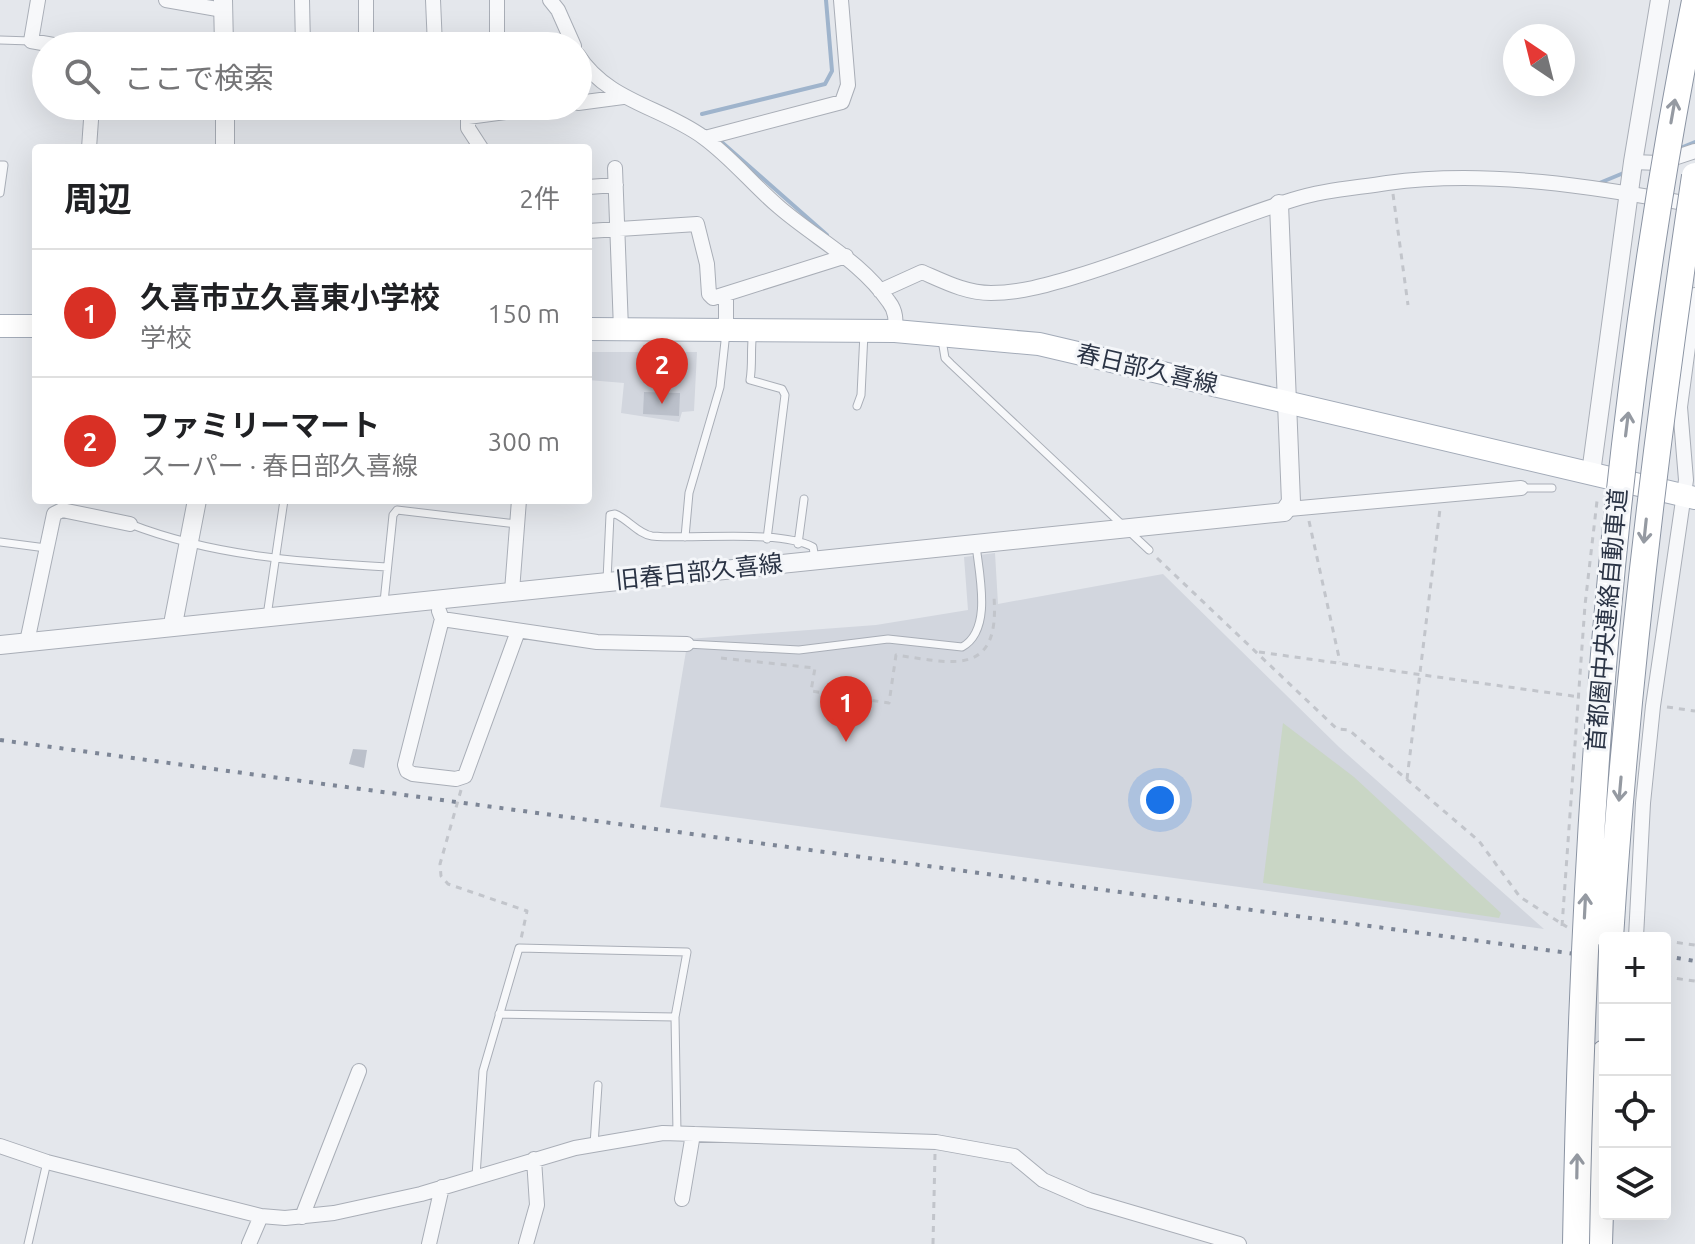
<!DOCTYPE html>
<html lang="ja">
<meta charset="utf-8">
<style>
body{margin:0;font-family:Ubuntu,"Noto Sans JP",sans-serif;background:#f2f2f2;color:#202124}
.controls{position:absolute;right:24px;bottom:24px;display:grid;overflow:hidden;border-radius:8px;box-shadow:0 8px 32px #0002}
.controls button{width:72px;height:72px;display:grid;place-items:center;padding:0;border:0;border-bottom:2px solid #e0e0e0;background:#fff;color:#202124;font:40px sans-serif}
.compass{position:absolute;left:1503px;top:24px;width:72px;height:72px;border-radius:50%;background:#fff;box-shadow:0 8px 32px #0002;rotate:325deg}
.you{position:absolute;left:1160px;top:800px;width:28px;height:28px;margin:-20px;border:6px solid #fff;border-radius:50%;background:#1a73e8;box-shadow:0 0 0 12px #1a73e833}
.badge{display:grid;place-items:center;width:52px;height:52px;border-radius:50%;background:#d93025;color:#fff;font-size:26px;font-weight:700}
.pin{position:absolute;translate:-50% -66px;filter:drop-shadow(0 2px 4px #0008)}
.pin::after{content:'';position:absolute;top:42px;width:28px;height:24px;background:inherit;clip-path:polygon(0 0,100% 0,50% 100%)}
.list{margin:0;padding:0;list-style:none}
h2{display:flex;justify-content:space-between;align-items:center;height:104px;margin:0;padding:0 32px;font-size:34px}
h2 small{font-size:26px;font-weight:400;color:#757577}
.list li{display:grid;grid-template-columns:52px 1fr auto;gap:24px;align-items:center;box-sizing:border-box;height:128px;padding:0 32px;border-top:2px solid #e0e0e0}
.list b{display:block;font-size:30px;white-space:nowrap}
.list p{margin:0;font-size:26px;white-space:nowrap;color:#757577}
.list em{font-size:26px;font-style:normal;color:#757577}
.icon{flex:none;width:44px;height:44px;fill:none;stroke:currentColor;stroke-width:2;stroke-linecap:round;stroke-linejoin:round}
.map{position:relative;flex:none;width:1695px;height:1244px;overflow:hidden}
.search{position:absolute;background:#fff;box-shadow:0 8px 32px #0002;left:32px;top:32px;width:560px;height:88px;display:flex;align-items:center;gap:20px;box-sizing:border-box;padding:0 28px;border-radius:44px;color:#757577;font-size:30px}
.panel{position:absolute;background:#fff;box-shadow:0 8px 32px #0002;left:32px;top:144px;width:560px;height:360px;border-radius:8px}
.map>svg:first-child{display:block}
.built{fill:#d2d6de}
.green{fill:#c9d6c5}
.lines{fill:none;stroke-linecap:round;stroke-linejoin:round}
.stream{stroke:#9fb4cc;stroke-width:4}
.building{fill:#bbc0ca}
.service-casing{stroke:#a9aeb7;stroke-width:9}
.minor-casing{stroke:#a9aeb7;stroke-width:16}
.tertiary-casing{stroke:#a9aeb7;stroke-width:20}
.primary-casing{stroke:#a3abb8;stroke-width:24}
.motorway-casing{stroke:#8b94a3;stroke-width:28}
.path{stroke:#c2c5cb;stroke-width:3;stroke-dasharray:6 6;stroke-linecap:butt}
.service{stroke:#f7f8fa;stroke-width:7}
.minor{stroke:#f7f8fa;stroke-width:14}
.tertiary{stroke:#f7f8fa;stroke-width:18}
.primary{stroke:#fff;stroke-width:22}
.motorway{stroke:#fff;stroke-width:26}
.rail{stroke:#7d8696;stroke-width:4;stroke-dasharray:4 8;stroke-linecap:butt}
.motorway-bridge-casing{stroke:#8b94a3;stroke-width:28;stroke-linecap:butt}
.motorway-bridge{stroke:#fff;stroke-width:26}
.oneway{stroke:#959aa2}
.labels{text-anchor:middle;stroke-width:6;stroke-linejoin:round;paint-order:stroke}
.street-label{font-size:24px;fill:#2b3445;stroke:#f4f6f9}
</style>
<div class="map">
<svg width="1695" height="1244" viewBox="0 0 1695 1244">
<rect width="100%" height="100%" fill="#e4e7ec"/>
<path class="built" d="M 588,352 L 697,352 L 694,411 L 682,412 L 679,422 L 621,413 L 624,383 L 588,380 Z
M 995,553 L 998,604 L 1163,574 L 1339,747 L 1544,929 L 660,807 L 688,639 L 876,625 L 968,610 L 964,557 Z"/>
<path class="green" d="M 1283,723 L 1354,777 L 1501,913 L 1499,918 L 1263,883 Z"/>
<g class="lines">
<path class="stream" d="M 702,114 L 825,84 L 832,71 L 826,0
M 717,138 L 827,235
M 1678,149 L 1695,142
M 1597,184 L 1626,172"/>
</g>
<path class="building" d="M 644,392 L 680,393 L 679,416 L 643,414 Z
M 353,749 L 367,750 L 364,768 L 349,764 Z"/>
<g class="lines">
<g class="service-casing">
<path id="service" d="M 0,40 L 31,41
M 0,165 L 4,165 L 0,193
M 753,332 C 750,349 753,363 750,380 L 782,389 L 785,395 L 767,539
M 942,340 L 945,358 L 951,364 L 1149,550
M 857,406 L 861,395 L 864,333
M 1521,488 L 1552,488
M 130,524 C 212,556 300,562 387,567
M 685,537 L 689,493 L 720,387 L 726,332
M 0,542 L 46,548
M 798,544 L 804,499
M 607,580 L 610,515 L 615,514 C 628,519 638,534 652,536 C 693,540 778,529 813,547 L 815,559
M 384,602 L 393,515 L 397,510 L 517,524
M 267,616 L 284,500
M 687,644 L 799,650 L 888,639 L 962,647 C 993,630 979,574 976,545
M 499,1014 L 675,1017
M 594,1145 L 598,1085
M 476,1176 L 483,1071 L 519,948 L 687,952 L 675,1017 L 677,1133
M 28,1244 L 47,1162"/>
</g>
<g class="minor-casing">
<path id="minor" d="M 38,0 L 31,41 L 59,46
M 166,0 L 223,10
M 302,0 L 303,46
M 366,0 L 366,46
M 433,0 L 435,46
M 497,0 L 497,46
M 550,0 L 558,10 L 574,46
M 578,55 C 607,101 662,107 703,137 C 731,157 753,185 779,207 C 816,239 861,261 889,302 C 896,311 896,320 895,331
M 578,103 L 623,97
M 705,138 L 842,102 L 848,85 L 841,0
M 89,148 L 92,106
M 481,148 L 468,128 L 468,117 L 552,106
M 1633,162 L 1659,163 L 1695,151
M 615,168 L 621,329
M 588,187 L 616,185
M 588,231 L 697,224 L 707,264 L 709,294 L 713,298 L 846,256
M 880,291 L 922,272 C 945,282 966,293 991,293 C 1020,293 1047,285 1074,277 C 1148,255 1218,223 1292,200 C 1322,190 1356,188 1387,183 C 1488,169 1596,187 1695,205
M 726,295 L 726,329
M 1289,509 L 1521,488
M 512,591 L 519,500
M 439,611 L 442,619 L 597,642 L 687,644
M 442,619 L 405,765 L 407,771 L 413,774 L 456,779 L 465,776 L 518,631
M 27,642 L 54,514 L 62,510 L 130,524
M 1636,937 L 1643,803 L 1653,706 L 1686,480 L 1680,407 L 1695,295
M 0,1146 L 47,1162 L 261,1216 L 285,1218 L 334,1213 L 421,1194 L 575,1148 L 663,1133 L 936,1142 L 1014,1156 L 1043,1180 L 1089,1200 L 1239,1244
M 682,1199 L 693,1134
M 302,1217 L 359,1071
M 249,1244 L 261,1216
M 429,1244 L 442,1187
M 526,1244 L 537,1205 L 534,1159"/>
</g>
<g class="tertiary-casing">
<path id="tertiary" d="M 223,0 L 224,46
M 225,106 L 225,148
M 1591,473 L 1633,162 L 1660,0
M 173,624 L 197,500
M 0,645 L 1284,512 L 1291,502 L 1279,204"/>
</g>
<g class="primary-casing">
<path id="primary" d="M 0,326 L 36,326
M 588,329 L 895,331 L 1039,344 L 1695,498"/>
</g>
<g class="motorway-casing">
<path id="motorway" d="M 1599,1244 L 1605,1053"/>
</g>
<path class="path" d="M 1393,194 L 1408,305
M 1309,521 L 1340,662
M 1157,558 L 1337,729 L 1349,730 L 1479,841 L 1520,897 L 1567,927
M 1259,652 L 1580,697
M 721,658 L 815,668 L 811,691 L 889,703 L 896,655 C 952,663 1000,678 994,597
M 1667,707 L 1695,711
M 1407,779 L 1440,509
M 461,790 L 440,864 L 441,876 L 448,884 L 527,911 L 521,939
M 1562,926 L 1585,605 L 1597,501
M 1665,941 L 1695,945
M 1665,977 L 1695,981
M 933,1244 L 935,1154"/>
<use href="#service" class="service"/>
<use href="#minor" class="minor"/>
<use href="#tertiary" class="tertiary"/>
<use href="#primary" class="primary"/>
<use href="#motorway" class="motorway"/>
<path class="rail" d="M 0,740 L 1605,958
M 1665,956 L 1695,961"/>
<g class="motorway-bridge-casing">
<path id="motorway-bridge" d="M 1610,938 C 1626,682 1657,430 1695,176
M 1576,1244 C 1583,827 1612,411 1695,1"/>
</g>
<use href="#motorway-bridge" class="motorway-bridge"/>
</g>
<defs><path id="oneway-shaft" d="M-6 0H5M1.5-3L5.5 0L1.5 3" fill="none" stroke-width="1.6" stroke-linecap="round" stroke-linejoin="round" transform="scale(2)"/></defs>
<g class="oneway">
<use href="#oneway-shaft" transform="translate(1673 111) rotate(-80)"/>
<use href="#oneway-shaft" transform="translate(1627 424) rotate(-83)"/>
<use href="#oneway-shaft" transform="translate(1645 531) rotate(96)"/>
<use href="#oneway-shaft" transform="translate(1620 789) rotate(95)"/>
<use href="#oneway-shaft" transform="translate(1585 906) rotate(-87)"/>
<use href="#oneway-shaft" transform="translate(1577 1166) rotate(-89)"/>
</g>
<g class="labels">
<g class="street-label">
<text transform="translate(1147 369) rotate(13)" y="8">春日部久喜線</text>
<text transform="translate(699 572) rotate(-6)" y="8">旧春日部久喜線</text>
<text transform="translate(1607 620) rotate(-85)" y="8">首都圏中央連絡自動車道</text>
</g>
</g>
</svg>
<div class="controls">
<button>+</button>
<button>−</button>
<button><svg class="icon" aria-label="locate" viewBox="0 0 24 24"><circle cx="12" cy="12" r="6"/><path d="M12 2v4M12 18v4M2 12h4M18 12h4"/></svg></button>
<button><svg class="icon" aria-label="layers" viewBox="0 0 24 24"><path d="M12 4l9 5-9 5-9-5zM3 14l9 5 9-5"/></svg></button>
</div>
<svg class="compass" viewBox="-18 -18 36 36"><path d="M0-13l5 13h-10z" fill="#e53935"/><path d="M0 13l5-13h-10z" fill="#757577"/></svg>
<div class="you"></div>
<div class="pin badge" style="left:846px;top:742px">1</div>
<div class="pin badge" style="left:662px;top:404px">2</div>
<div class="search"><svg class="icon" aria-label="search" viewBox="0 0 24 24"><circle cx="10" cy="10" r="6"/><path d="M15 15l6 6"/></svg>ここで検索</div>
<section class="panel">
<h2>周辺<small>2件</small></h2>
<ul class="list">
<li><span class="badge">1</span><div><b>久喜市立久喜東小学校</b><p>学校</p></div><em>150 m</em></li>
<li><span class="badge">2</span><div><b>ファミリーマート</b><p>スーパー · 春日部久喜線</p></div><em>300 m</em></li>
</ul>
</section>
</div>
